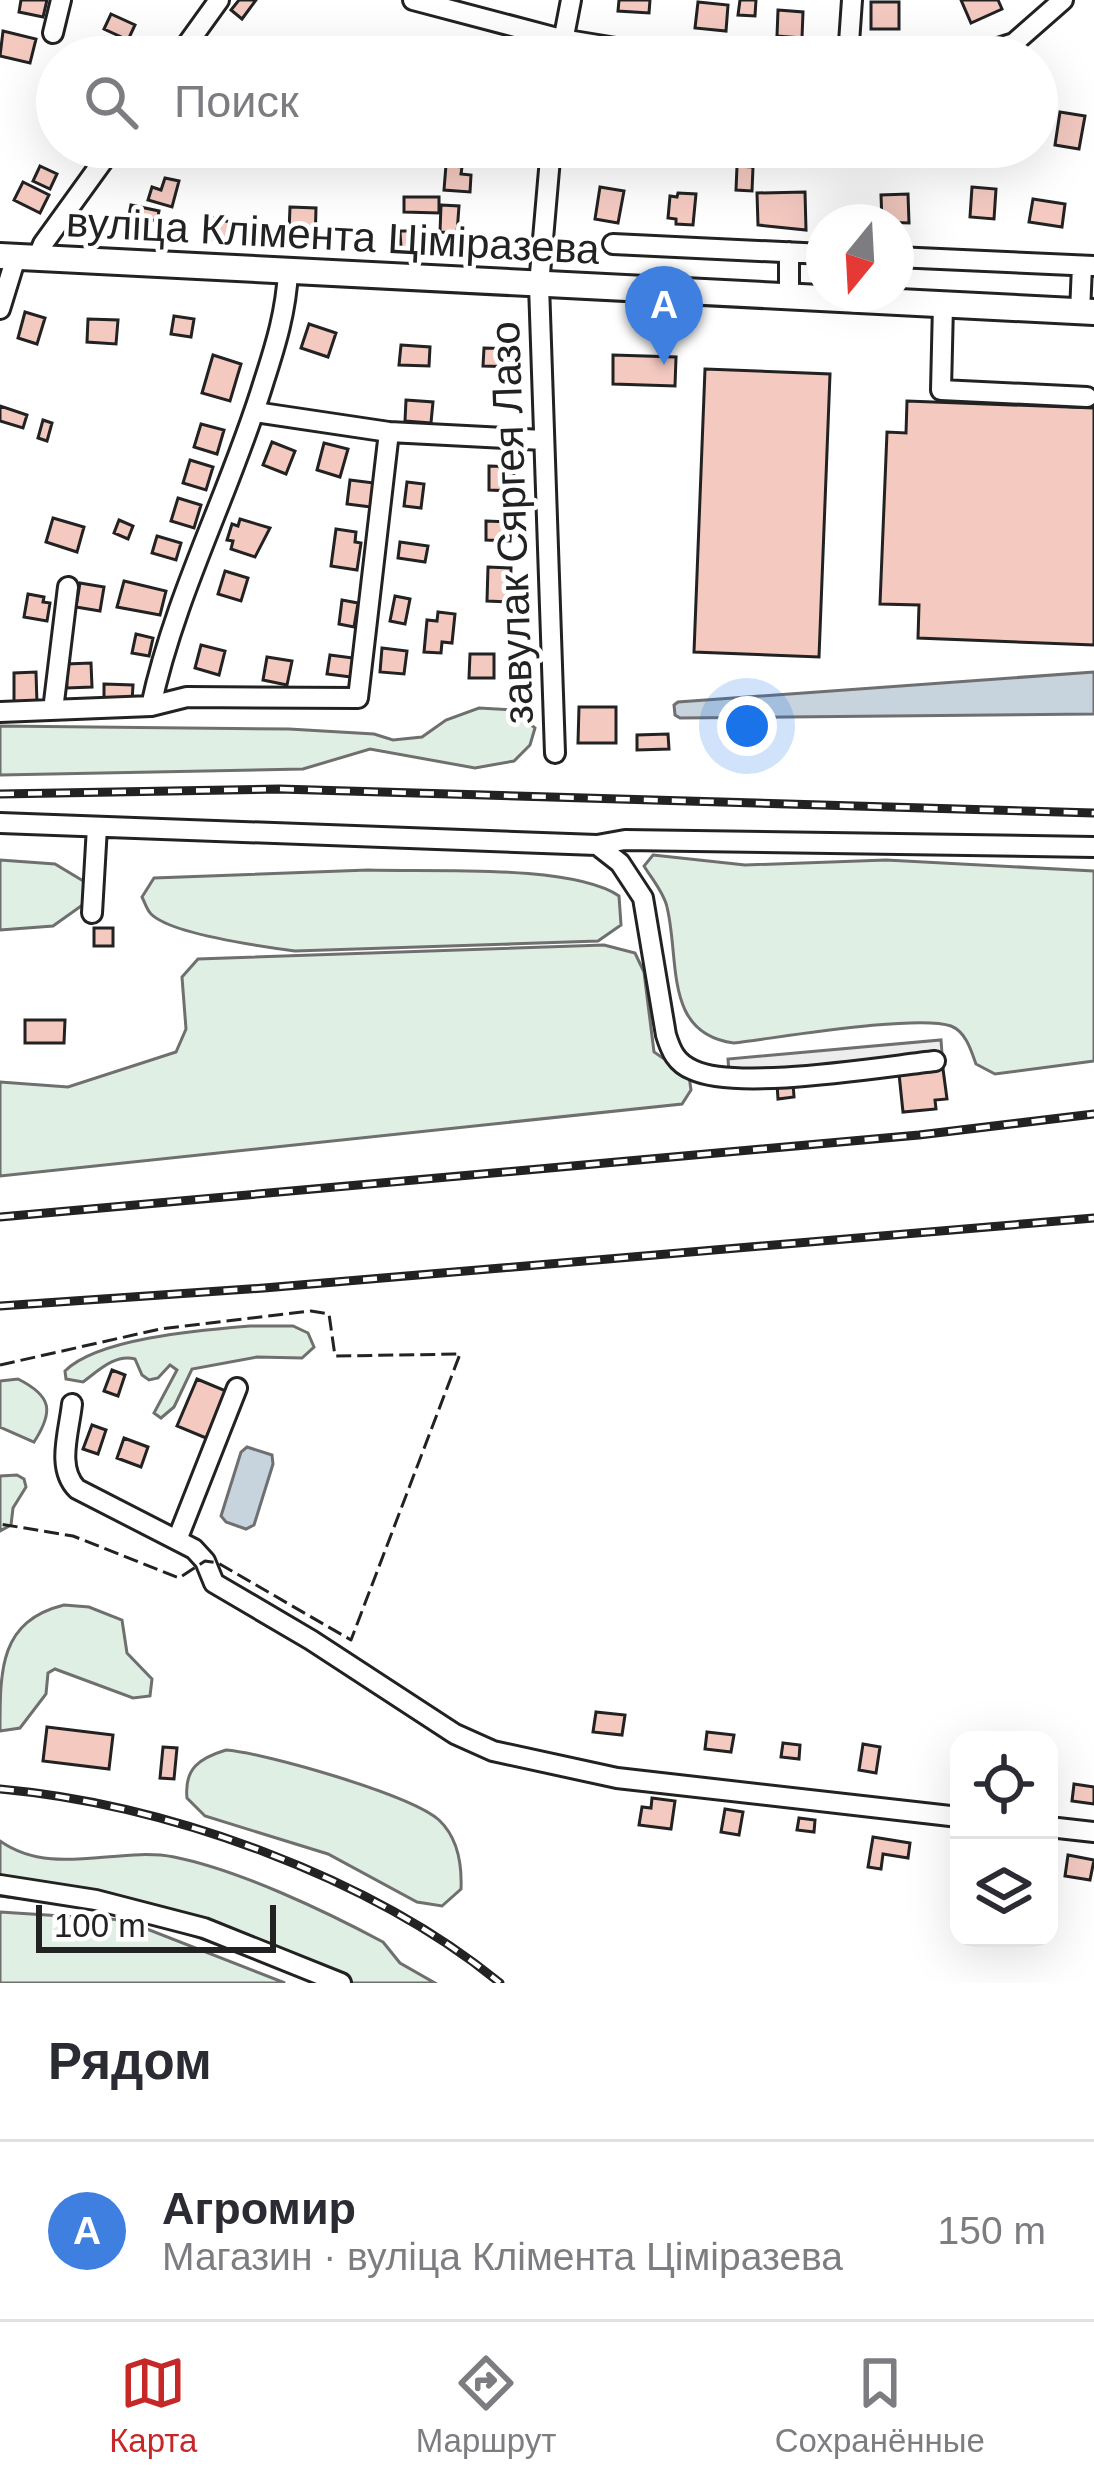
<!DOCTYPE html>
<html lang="ru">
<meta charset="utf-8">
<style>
body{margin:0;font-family:Arial,sans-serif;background:#f7f7f7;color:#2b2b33}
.controls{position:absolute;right:36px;bottom:36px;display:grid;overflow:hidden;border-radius:24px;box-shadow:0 12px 48px #0002}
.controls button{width:108px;height:108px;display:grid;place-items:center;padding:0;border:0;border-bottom:3px solid #e1e1e2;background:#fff;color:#2b2b33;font:60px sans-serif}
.compass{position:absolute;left:806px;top:204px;width:108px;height:108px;border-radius:50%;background:#fff;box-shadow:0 12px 48px #0002;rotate:198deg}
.scale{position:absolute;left:36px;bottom:30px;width:240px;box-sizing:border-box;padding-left:12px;border:6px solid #222;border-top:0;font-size:33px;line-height:42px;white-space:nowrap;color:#222;-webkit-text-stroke:9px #fff;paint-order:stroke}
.you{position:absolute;left:747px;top:726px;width:42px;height:42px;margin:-30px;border:9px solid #fff;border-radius:50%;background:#1a73e8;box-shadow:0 0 0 18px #1a73e833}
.badge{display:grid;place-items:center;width:78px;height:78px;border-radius:50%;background:#c62828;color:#fff;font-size:39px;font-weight:700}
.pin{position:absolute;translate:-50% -99px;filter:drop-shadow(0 3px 6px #0008)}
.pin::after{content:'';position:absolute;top:63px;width:42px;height:36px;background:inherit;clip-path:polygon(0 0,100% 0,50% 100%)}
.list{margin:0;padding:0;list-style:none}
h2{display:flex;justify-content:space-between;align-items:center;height:156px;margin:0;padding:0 48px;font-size:51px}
h2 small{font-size:39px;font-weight:400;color:#7c7c81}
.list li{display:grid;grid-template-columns:78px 1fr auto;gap:36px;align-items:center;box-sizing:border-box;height:180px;padding:0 48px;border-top:3px solid #e1e1e2}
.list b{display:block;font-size:45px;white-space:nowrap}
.list p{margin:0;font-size:39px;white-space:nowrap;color:#7c7c81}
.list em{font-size:39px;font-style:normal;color:#7c7c81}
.icon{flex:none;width:66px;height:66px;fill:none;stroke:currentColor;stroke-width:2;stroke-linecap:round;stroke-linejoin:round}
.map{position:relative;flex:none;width:1094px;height:1983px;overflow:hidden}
.search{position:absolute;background:#fff;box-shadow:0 12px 48px #0002;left:36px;right:36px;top:36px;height:132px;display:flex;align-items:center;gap:30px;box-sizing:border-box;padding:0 42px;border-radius:66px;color:#7c7c81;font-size:45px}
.sheet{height:336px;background:#fff}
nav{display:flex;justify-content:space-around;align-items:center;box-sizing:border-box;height:168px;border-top:3px solid #e1e1e2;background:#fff;font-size:33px;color:#7c7c81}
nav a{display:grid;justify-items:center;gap:6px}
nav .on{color:#c62828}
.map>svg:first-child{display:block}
.green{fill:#e0efe3;stroke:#6f6f6f;stroke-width:3}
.parking{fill:#ededed;stroke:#6f6f6f;stroke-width:3}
.water{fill:#c7d3dd;stroke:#6f6f6f;stroke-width:3}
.building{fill:#f3c9c0;stroke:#222;stroke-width:3}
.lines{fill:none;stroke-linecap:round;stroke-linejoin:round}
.minor-casing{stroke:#222;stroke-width:24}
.major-casing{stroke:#222;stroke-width:30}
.minor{stroke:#fff;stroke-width:18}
.major{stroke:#fff;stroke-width:24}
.rail-casing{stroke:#222;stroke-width:9}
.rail{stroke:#fff;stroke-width:4.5;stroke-dasharray:14;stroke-linecap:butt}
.fence{stroke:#222;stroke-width:3;stroke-dasharray:15 6;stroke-linecap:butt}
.labels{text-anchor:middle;stroke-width:9;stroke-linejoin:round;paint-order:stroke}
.street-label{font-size:42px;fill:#222;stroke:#fff}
</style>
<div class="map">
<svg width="1094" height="1983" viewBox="0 0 1094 1983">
<rect width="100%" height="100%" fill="#fff"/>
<path class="green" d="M 479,708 L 514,710 L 535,728 L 530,745 L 514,761 L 475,768 L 370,749 L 303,769 L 0,775 L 0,726 L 289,729 L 374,734 L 393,740 L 422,737 L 446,720 Z
M 653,855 L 745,865 L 886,860 L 1094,871 L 1094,1061 L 995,1074 L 976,1064 C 971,1050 966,1032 951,1026 C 917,1014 777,1038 734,1043 C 663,1034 680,960 667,907 C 664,893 652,879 644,866 Z
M 0,860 L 55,864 L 85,882 L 84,904 L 53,926 L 0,930 Z
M 368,870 C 430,872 572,864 619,896 L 621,925 L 598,941 L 295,951 C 265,947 171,934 151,914 C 147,910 145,903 142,897 L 154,878 Z
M 604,945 L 635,953 L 644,972 L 654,1052 L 689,1076 L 691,1090 L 682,1104 L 0,1176 L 0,1082 L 68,1087 L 176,1052 L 186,1029 L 182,977 L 198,959 Z
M 250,1326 L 293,1326 L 308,1333 L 314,1347 L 302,1358 L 257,1357 L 192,1369 L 174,1407 L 161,1418 L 154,1413 L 177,1370 L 170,1365 L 158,1378 L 149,1380 L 142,1375 L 135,1359 C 115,1354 99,1370 83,1382 L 66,1379 L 65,1371 C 98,1338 202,1330 250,1326 Z
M 18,1379 C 52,1396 54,1411 34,1442 L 0,1427 L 0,1381 Z
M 17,1475 L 24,1479 L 26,1487 L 13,1508 L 11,1525 L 0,1531 L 0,1476 Z
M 64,1605 L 89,1607 L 122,1620 L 127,1653 L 152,1679 L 150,1696 L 133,1698 L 55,1669 L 48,1673 L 46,1694 L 20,1728 L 0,1731 C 0,1668 0,1621 64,1605 Z
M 226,1750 C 266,1753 411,1795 439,1820 C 458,1838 462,1865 461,1889 L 442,1906 L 417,1902 L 328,1854 L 205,1816 L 187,1798 C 184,1768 200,1758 226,1750 Z
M 0,1841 C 52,1878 117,1846 174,1857 C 239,1870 325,1911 383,1942 L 400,1963 L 435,1983 L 319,1983 L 299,1971 L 116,1910 L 0,1896 Z
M 0,1912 L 124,1920 L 285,1983 L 0,1983 Z"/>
<path class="parking" d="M 941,1040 L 943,1067 L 730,1085 L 728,1059 Z"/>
<path class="water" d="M 1094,672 L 1094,714 L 680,718 L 675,715 L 674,705 L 678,702 Z
M 247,1447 L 272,1455 L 273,1464 L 254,1525 L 246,1529 L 226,1522 L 221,1516 L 241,1452 Z"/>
<path class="building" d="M 21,0 L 47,0 L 43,17 L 19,12 Z
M 239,0 L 256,0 L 242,19 L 231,10 Z
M 619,0 L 650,0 L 649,13 L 618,11 Z
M 740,0 L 756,0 L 755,16 L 738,15 Z
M 961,0 L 998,0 L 1002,9 L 971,23 Z
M 698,2 L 728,5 L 726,31 L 695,28 Z
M 871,2 L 899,2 L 899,29 L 871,29 Z
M 778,10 L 803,12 L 802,38 L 777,36 Z
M 111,14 L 135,25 L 128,40 L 104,29 Z
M 3,31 L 36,39 L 30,63 L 0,56 Z
M 391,45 L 426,57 L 387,57 Z
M 1060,112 L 1085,116 L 1079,149 L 1055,145 Z
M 431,147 L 466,147 L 466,154 L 431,152 Z
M 644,147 L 658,147 L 657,159 L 644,157 Z
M 446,165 L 462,167 L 461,174 L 471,175 L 470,192 L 444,190 Z
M 40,166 L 57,174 L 50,189 L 33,181 Z
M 737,166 L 753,167 L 752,191 L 736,190 Z
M 165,178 L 179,181 L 172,207 L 148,200 L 152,187 L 161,190 Z
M 23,182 L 49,195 L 40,213 L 14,200 Z
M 600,187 L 624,191 L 618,223 L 595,219 Z
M 972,187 L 996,189 L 994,219 L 970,217 Z
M 805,192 L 806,230 L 758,225 L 757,193 Z
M 678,193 L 696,194 L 693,225 L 676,224 L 676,219 L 668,218 L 670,196 L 677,197 Z
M 908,194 L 909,223 L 882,222 L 881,195 Z
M 404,197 L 439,197 L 439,213 L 404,212 Z
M 1033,199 L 1065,204 L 1062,227 L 1029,222 Z
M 131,205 L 159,211 L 157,221 L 129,215 Z
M 441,205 L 459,206 L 457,233 L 440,232 Z
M 290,207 L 316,208 L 315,244 L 296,244 L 296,232 L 289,232 Z
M 208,217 L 235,223 L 230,243 L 204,237 Z
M 400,231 L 437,231 L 436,256 L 423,256 L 423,248 L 401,248 Z
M 25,312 L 45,318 L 37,344 L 18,338 Z
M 174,316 L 194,319 L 191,337 L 171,334 Z
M 88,319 L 118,320 L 116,344 L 87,342 Z
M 309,324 L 336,333 L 328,357 L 301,348 Z
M 401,345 L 430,347 L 429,366 L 399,365 Z
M 484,348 L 517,349 L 516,367 L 483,366 Z
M 213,355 L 241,364 L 230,401 L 202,393 Z
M 613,355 L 676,357 L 675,386 L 613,384 Z
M 705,369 L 830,374 L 819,657 L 694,652 Z
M 406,400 L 433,402 L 431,423 L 405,421 Z
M 907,401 L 1094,408 L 1094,645 L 918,638 L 919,605 L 880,604 L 887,432 L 906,433 Z
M 0,406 L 27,415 L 23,428 L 0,421 Z
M 43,420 L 52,423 L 47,441 L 38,438 Z
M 201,424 L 224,430 L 217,454 L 194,447 Z
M 272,442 L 295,451 L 286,474 L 263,465 Z
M 324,443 L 348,449 L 340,477 L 317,470 Z
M 190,460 L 213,467 L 206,490 L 183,483 Z
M 489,466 L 514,467 L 513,491 L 489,490 Z
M 350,480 L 374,483 L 371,507 L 347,504 Z
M 407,482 L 424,484 L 421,508 L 404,506 Z
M 178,498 L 201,505 L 194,528 L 171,521 Z
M 53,518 L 84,527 L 77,552 L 46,542 Z
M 240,519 L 270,528 L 255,557 L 231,549 L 233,541 L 227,540 L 232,524 L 238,526 Z
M 119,520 L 133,526 L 128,539 L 114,533 Z
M 486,521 L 511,522 L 510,541 L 486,540 Z
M 336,529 L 356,532 L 355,542 L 361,543 L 357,570 L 331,566 Z
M 157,536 L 181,543 L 176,560 L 152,553 Z
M 400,542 L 428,546 L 425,562 L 398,558 Z
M 488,567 L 511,568 L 510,602 L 487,601 Z
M 225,571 L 248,578 L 241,601 L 218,594 Z
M 124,581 L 166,591 L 160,615 L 117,607 Z
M 80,583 L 104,587 L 100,611 L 76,607 Z
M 28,594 L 44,597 L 43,602 L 50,603 L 47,621 L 24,617 Z
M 395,596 L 410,599 L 405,624 L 390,621 Z
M 342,600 L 358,603 L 354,627 L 339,624 Z
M 438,612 L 455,614 L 452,643 L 442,642 L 441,653 L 424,652 L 427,620 L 437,621 Z
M 136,634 L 153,638 L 149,656 L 132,653 Z
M 201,645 L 225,651 L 219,675 L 195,668 Z
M 382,648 L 407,651 L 404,674 L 380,672 Z
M 470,654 L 494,654 L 494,678 L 469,678 Z
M 330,655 L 353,658 L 351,677 L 327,674 Z
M 267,657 L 292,661 L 287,685 L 263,680 Z
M 91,663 L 92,687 L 67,688 L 66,664 Z
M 36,672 L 37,704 L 14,704 L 14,673 Z
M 104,684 L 133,685 L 132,702 L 104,702 Z
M 579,707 L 616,707 L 616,743 L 578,743 Z
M 668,734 L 669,749 L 637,750 L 637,735 Z
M 94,928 L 113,928 L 113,946 L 94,946 Z
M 25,1020 L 65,1020 L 64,1043 L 25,1043 Z
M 943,1069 L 947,1099 L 935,1100 L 936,1109 L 903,1112 L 899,1074 Z
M 793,1083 L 794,1097 L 778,1099 L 777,1084 Z
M 112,1370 L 125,1375 L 118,1396 L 104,1391 Z
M 197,1379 L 226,1391 L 206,1438 L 177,1426 Z
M 92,1425 L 106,1430 L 98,1454 L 83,1449 Z
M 124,1438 L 148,1447 L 141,1467 L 117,1458 Z
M 596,1712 L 625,1715 L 622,1735 L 593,1732 Z
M 47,1727 L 113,1735 L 109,1769 L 43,1761 Z
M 707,1732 L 734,1735 L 731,1752 L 705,1749 Z
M 783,1743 L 800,1745 L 799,1759 L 781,1757 Z
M 863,1744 L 880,1747 L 876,1773 L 859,1770 Z
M 163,1747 L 177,1748 L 174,1779 L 160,1778 Z
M 1074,1784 L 1094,1787 L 1094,1804 L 1072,1801 Z
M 652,1798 L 675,1801 L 671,1829 L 639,1825 L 642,1807 L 651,1808 Z
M 725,1809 L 743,1812 L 739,1835 L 721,1832 Z
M 799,1818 L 815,1820 L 814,1832 L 797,1830 Z
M 873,1837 L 910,1843 L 908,1858 L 883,1854 L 881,1869 L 868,1867 Z
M 1068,1855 L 1094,1860 L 1090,1880 L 1065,1876 Z"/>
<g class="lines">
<g class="minor-casing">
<path id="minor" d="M 413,0 L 561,39 L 622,49 L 710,57
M 53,33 L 61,0
M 178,57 L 219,0
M 560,57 L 571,0
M 848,57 L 852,0
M 970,57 L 1014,43 L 1063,0
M 551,147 L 539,285 L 555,753
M 613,244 L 824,254
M 896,257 L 1094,266
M 37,259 L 43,244 L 113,147
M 789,299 L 789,252
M 943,305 L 941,390 L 1087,397
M 0,309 L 16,257
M 1080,312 L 1082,266
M 255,412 L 389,432 L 544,440
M 151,706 C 175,594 231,490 264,381 C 276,344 286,311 288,272
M 53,710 L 68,587
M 0,712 L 151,706 L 187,697 L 358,698 L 389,432
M 0,823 L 597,845 L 620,863 L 643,898 L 666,1035 C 671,1051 676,1063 693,1070 C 737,1091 880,1067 935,1061
M 597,845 L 625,840 L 1094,847
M 92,913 L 97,827
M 72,1404 C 69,1432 56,1468 77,1489 L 194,1549 L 205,1561 L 214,1583 L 311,1640 L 455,1734 L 493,1751 L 617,1778 L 959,1817
M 177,1540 L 237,1388
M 1049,1827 L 1094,1832
M 0,1885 L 96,1900 L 204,1928 L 341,1983"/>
</g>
<g class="major-casing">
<path id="major" d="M 0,256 L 1094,312"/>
</g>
<use href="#minor" class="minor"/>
<use href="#major" class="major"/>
<g class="rail-casing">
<path id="rail" d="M 0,794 L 279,789 L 1094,813
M 0,1217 L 919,1135 L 1094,1114
M 0,1306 L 264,1288 L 1094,1218
M 0,1789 C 167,1804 371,1877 500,1983"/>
</g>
<use href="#rail" class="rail"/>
<path class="fence" d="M 0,1365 L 160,1329 L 311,1311 L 329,1314 L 335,1356 L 460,1354 L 351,1640 L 218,1563 L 205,1561 L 179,1578 L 73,1536 L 0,1524"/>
</g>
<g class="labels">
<g class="street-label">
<text transform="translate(333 235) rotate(3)" y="15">вуліца Клімента Ціміразева</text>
<text transform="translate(511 523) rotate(-92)" y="15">завулак Сяргея Лазо</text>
</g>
</g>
</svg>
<div class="controls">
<button><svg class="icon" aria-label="locate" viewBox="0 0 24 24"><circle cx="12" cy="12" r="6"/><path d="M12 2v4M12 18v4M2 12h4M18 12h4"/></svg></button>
<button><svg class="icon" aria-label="layers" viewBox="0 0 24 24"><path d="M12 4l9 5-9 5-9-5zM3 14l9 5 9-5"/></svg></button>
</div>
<svg class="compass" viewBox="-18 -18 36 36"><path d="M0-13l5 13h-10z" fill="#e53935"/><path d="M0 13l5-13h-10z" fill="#7c7c81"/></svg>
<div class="scale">100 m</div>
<div class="you"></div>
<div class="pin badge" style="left:664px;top:365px;background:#3f7fe0">A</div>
<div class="search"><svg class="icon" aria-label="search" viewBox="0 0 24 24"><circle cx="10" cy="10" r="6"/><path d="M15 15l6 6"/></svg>Поиск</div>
</div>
<section class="sheet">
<h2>Рядом<small></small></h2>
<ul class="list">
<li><span class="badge" style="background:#3f7fe0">A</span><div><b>Агромир</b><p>Магазин · вуліца Клімента Ціміразева</p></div><em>150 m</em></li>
</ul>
</section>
<nav>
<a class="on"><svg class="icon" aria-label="map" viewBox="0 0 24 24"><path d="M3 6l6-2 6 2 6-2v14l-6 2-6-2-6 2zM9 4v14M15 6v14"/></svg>Карта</a>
<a><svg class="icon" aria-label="directions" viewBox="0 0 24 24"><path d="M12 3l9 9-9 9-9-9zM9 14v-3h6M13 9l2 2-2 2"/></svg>Маршрут</a>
<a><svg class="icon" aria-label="saved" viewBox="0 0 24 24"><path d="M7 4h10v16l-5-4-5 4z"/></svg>Сохранённые</a>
</nav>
